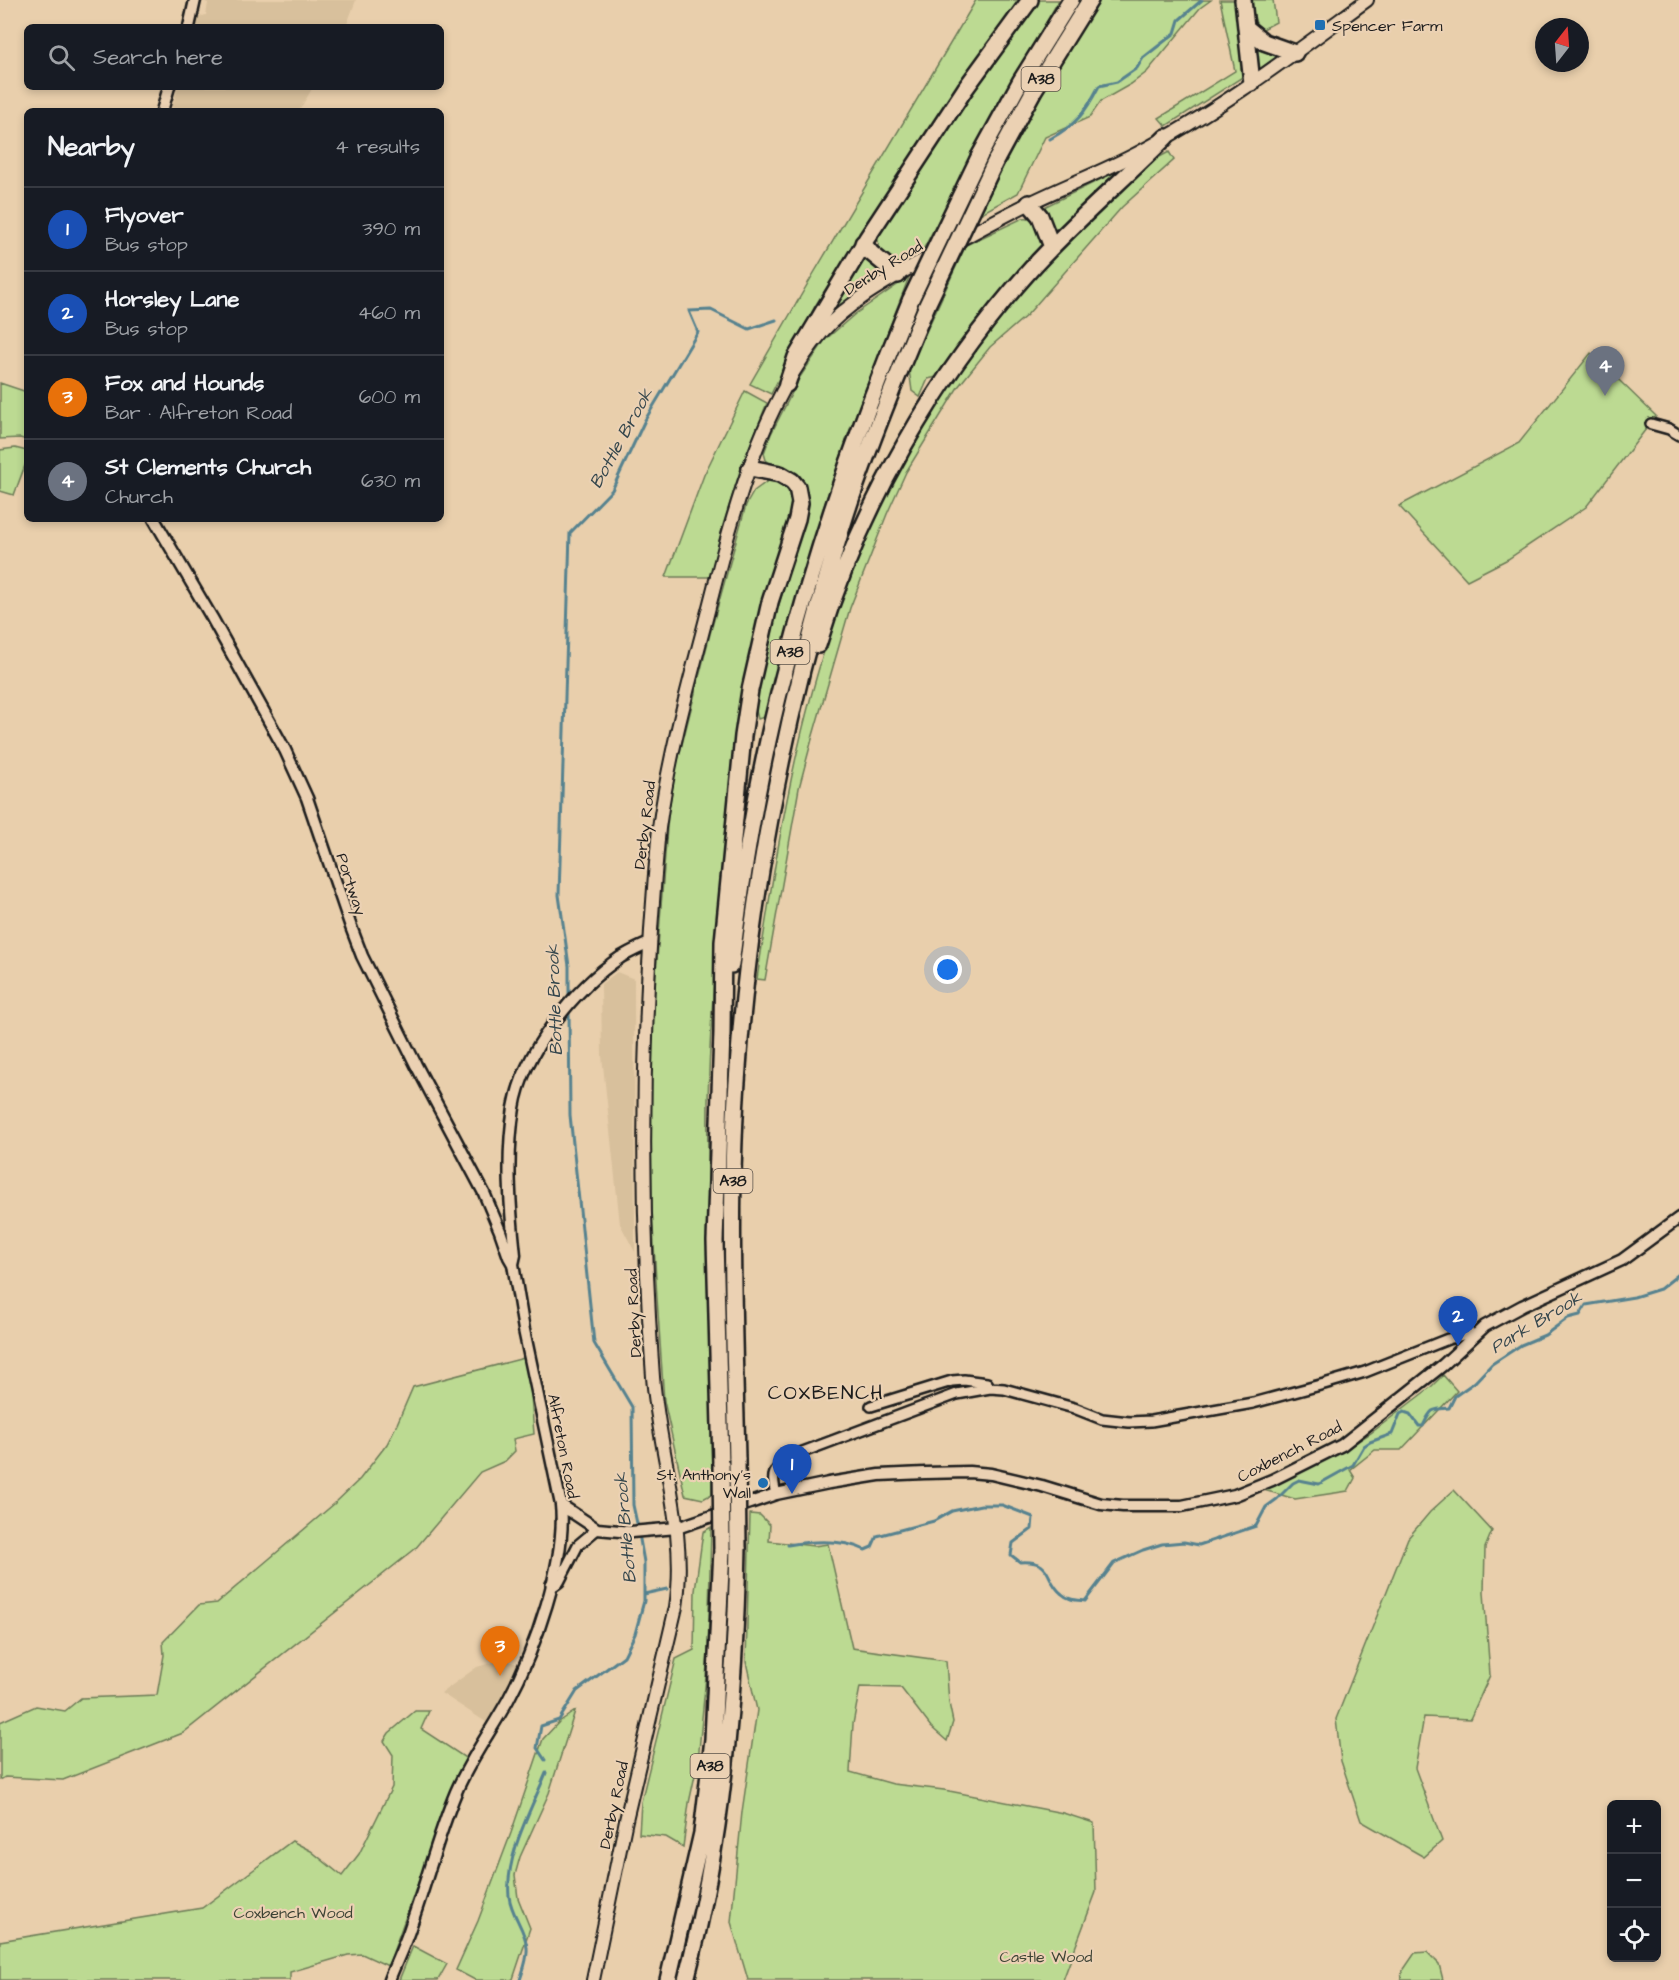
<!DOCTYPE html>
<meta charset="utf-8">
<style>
body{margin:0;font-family:"Architects Daughter",sans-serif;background:#242831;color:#f1f3f6}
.controls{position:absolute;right:18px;bottom:18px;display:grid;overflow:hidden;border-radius:9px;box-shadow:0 3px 9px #0003}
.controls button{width:54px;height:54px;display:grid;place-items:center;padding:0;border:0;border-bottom:2px solid #363941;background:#171b24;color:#f1f3f6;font:30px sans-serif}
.compass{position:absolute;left:1535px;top:18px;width:54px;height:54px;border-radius:50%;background:#171b24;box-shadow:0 3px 9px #0003;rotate:17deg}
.you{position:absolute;left:948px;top:970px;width:21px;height:21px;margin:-15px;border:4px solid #fff;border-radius:50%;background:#1a73e8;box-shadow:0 0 0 9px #1a73e833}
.badge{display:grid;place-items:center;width:39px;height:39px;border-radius:50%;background:#db2777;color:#fff;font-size:20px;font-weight:700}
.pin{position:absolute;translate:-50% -50px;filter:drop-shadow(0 2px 3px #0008)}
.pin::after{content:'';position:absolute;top:32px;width:21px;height:18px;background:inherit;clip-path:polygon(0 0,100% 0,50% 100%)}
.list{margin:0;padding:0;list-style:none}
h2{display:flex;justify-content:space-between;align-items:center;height:78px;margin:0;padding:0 24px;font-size:26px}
h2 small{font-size:20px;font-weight:400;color:#9ea1a6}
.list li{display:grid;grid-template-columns:39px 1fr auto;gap:18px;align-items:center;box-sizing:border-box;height:84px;padding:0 24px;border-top:2px solid #363941}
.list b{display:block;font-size:22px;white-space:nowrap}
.list p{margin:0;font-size:20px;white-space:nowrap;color:#9ea1a6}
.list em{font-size:20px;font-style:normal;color:#9ea1a6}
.icon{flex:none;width:33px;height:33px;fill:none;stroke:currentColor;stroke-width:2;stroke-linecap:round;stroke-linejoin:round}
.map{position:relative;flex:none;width:1679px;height:1980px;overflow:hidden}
.search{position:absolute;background:#171b24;box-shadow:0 3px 9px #0003;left:24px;top:24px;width:420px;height:66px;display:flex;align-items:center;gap:15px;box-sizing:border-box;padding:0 21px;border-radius:9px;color:#9ea1a6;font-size:22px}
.panel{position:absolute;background:#171b24;box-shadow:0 3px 9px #0003;left:24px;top:108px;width:420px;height:414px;border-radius:9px}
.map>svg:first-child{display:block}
.built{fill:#d8c09c}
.green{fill:#bcda92;stroke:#6c7b57;stroke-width:1.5}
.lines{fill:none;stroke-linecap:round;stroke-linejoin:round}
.stream{stroke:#56828f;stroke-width:3}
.minor-casing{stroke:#1c1c1c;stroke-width:14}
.tertiary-casing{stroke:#1c1c1c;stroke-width:15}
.secondary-casing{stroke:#1c1c1c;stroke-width:16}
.trunk-casing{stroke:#1c1c1c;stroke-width:20}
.minor{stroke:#ebd1b3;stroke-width:9}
.tertiary{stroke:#ebd1b3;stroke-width:10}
.secondary{stroke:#ebd1b3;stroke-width:12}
.trunk{stroke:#ebd1b3;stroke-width:15}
.trunk-bridge-casing{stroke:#1c1c1c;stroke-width:20;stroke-linecap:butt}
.trunk-bridge{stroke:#ebd1b3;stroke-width:15}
.poi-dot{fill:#1f6fb2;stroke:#ebd1b3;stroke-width:2}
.labels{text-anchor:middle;stroke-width:4.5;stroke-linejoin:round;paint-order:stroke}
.shield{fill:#ebd1b3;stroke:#5a5249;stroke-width:1.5}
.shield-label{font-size:15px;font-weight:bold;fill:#1c1c1c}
.poi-label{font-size:16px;fill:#1c1c1c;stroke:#ebd1b3;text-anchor:start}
.street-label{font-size:16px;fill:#1c1c1c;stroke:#ebd1b3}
.park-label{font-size:16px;fill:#3c4234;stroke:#ebd1b3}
.water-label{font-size:18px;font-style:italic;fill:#34464c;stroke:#ebd1b3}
.quarter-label{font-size:20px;letter-spacing:1.5px;fill:#1c1c1c;stroke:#ebd1b3}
</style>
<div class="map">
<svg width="1679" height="1980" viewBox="0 0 1679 1980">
<rect width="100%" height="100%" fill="#e9cfac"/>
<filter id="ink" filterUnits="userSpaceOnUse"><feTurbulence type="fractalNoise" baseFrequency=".0167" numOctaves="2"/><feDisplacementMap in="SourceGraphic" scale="12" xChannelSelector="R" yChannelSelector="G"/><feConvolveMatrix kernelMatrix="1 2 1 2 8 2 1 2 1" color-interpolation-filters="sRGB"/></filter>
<g filter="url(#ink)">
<path class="built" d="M 201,0 L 356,0 L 346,27 L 196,27 L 199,17 L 206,15 L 208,3 Z
M 178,87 L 313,87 L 299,111 L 171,111 Z
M 617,972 L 634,979 L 635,1252 L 620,1224 L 602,1056 L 601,984 Z
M 504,1659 L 519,1665 L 489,1724 L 441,1693 L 477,1667 Z"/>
<path class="green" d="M 976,0 L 1023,0 L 877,207 L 815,306 L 771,394 L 750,384 L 811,278 Z
M 1036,0 L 1059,0 L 1000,102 L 924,248 L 904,263 L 898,265 C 882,259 877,249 878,232 L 954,113 Z
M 1100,0 L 1211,0 L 1200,8 L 1147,72 L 1131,84 L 1101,101 L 1090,117 L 1045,137 L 1018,193 L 980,214 C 1015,140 1054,68 1100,0 Z
M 1220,0 L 1237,0 L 1245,72 L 1241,78 L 1166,126 L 1159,118 L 1235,71 Z
M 1250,0 L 1273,0 L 1276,22 L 1263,29 L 1256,24 Z
M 1254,42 L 1280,54 L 1258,70 Z
M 1169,152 L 1174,160 L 1122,207 L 1027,315 L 990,347 L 958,387 L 906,472 L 887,514 L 850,608 L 812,739 L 799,788 L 765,980 L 757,979 C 775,859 794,738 833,624 C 882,482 961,346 1068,240 C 1097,211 1133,169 1169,152 Z
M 1136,162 L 1056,237 L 1043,210 L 1046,206 Z
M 1023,218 C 1038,216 1040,231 1045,243 L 941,376 L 928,379 L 920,397 L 912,391 L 909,369 L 966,245 Z
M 862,254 L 885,274 L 833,309 L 830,307 Z
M 909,277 L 849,432 L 826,500 L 764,717 L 758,719 L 755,707 L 772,627 L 806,515 L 805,494 L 802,482 L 793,473 L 771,464 L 766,460 L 764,453 L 771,434 L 800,377 L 825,340 L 855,314 Z
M 1591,353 L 1656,416 L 1586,507 L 1508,559 L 1467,580 L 1399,506 L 1519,443 Z
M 0,383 L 27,392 L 27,440 L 20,438 L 0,439 Z
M 745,391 L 767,403 L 741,468 L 723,525 L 711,577 L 666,577 L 704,475 Z
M 15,448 L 27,451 L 27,460 L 14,495 L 0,491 L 0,450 Z
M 769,480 C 784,482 790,490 794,504 C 779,555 760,605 749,657 C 735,721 731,787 725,852 C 717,935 710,1019 708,1102 C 706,1233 715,1363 712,1494 L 703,1499 L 685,1495 L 664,1401 L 657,1298 L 652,1209 L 651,1138 L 651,1048 L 655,986 L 668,815 L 675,772 L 710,634 L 746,505 L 754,491 Z
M 528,1357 L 534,1434 L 513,1439 L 515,1451 L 505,1461 L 480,1472 L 415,1549 L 183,1733 L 63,1780 L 5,1777 L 0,1780 L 0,1722 L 36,1706 L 65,1711 L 81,1698 L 157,1695 L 164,1655 L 163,1642 L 199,1605 L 217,1603 L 334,1504 L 360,1479 L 387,1444 L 397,1424 L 413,1387 Z
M 1443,1375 L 1457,1391 L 1401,1450 L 1375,1450 L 1350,1470 L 1355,1478 L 1348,1491 L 1295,1499 L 1264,1490 L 1341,1452 L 1371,1433 L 1431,1387 Z
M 1454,1490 L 1492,1531 L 1485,1548 L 1484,1592 L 1490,1675 L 1470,1719 L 1424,1717 L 1415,1768 L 1442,1841 L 1424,1857 L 1361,1821 L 1341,1761 L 1336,1719 L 1408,1538 L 1430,1512 Z
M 750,1514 L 760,1515 L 770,1525 L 769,1541 L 814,1546 L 828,1544 L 852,1648 L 946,1661 L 949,1703 L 953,1722 L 947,1741 L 931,1727 L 901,1688 L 860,1687 L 853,1724 L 850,1772 L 893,1784 L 944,1790 L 1063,1813 L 1094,1823 L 1096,1892 L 1063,1980 L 748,1980 L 731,1922 L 742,1812 L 757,1710 L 746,1662 Z
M 711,1527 L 708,1655 L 698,1761 L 689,1803 L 683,1847 L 666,1837 L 639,1834 L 641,1802 L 676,1659 L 694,1650 L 695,1591 L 703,1532 Z
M 415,1711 L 429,1711 L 421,1729 L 467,1759 L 454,1783 L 388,1966 L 362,1954 L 348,1955 L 290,1972 L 290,1980 L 0,1980 L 0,1941 L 202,1908 L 292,1841 L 311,1851 L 342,1876 L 359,1854 L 392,1787 L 393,1755 L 384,1741 L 389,1733 Z
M 575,1711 L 549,1793 L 520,1857 L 515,1875 L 518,1898 L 530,1928 L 513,1979 L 511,1980 L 475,1980 L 456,1970 L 478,1921 L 511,1833 L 543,1739 L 559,1722 Z
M 413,1946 L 447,1964 L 438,1980 L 399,1980 Z
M 1427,1952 L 1439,1964 L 1443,1980 L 1401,1980 L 1402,1972 L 1415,1953 Z"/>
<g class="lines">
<path class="stream" d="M 1050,139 C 1077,124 1085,113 1099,86 L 1117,82 L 1137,68 L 1143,58 L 1175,33 L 1179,20 L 1202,0
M 569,1000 L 569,966 L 559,895 L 570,533 L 612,490 L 645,420 L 698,332 L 689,311 L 711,310 L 749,329 L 776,320
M 569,1010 L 570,1115 L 594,1343 L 632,1407 L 633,1505 L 638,1528
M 788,1545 C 812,1541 843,1539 865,1550 L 872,1547 L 877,1536 L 934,1521 L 952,1511 L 981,1505 L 1002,1505 L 1033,1517 L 1032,1529 L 1013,1543 L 1011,1555 L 1020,1562 C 1055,1560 1043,1579 1062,1594 C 1068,1600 1077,1600 1085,1601 L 1114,1563 L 1143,1550 L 1162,1544 L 1184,1542 L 1199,1545 L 1256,1526 L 1266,1507 L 1277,1499 L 1293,1483 L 1299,1480 L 1319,1484 L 1326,1480 L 1353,1465 L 1364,1446 L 1370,1442 L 1392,1434 L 1400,1414 L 1404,1412 L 1410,1414 L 1419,1426 L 1423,1426 C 1431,1409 1431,1409 1449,1408 L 1455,1396 L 1475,1382 L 1492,1364 L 1521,1345 L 1545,1335 L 1568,1318 L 1580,1315 L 1586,1305 L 1634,1297 L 1660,1289 L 1679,1274
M 644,1594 L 667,1589
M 545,1760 L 537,1748 L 541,1726 L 559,1720 L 577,1691 L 624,1656 L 635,1634 L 644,1601 L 644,1562 L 639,1534
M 520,1980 C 523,1970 528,1959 527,1948 C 526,1930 511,1915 509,1896 C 505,1856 531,1810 546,1773"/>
<g class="minor-casing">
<path id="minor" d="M 1651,424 L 1669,429 L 1679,435
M 871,1406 L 952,1381 L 964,1380 L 987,1383 L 990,1388
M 776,1494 C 770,1472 775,1470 792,1456 L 957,1394 L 990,1388 L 1004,1389 L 1074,1408 L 1102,1419 L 1129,1422 L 1151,1421 L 1253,1403 L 1324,1384 L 1365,1372 L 1448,1339 L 1470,1333 L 1475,1335
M 551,1584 L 555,1585 L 559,1582 L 578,1545 L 597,1529"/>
</g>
<g class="tertiary-casing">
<path id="tertiary" d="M 189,27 L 195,0
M 162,111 L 169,87
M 154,519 L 212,618 L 285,750 L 307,798 L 351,927 L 362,956 L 416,1065 L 484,1193 L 500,1231 L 509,1257 L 513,1264
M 561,1505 L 597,1529 L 631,1532 L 677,1528 L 776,1494 L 829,1483 L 879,1475 L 925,1473 L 969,1472 L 991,1474 L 1042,1486 L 1101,1504 L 1123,1506 L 1182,1506 L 1235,1495 L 1272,1480 L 1342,1445 L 1443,1365 L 1485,1326 L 1522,1306 L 1622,1260 L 1679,1218
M 389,1980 C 396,1962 405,1944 411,1925 C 427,1881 438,1835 456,1792 C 470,1759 491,1731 508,1700 C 534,1652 567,1560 561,1505 L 524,1330 L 513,1264 L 515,1255 C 510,1208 506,1155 514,1108 C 523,1052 575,988 621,957 C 630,952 640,947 650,943"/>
</g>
<g class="secondary-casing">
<path id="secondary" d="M 593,1980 L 626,1820 L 676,1607 C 688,1530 659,1454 653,1377 C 639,1194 642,1011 659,828 C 668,762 685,698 702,634 C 728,535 755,410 823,331 C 849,302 884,283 918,263 C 956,242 993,221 1032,202 C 1067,185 1104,171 1138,153 C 1220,110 1293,54 1367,0"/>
</g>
<g class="trunk-casing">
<path id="trunk" d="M 1243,0 L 1252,83
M 1247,28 L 1264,42 L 1295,53
M 980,155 L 1020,82 L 1071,0
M 996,160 L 1034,90 L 1090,0
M 1029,203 L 1040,216 L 1052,247
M 863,243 L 871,253 L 898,275
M 787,384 L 796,357 L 867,238 L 965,89 L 1030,0
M 818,645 C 860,506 935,376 1032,268 C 1074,222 1122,181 1166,137
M 731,965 C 743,867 759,769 784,674 C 817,546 860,421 911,299
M 737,1459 C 734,1329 728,1198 738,1068 C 747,933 770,801 802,670 C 817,612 832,555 851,499 C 874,433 900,369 927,305
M 721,1464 L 715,1241 L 722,1033 L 723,942 L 743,736 L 750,690 L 770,602 L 797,519 L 800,503 L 797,487 L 792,481 L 780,474 L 750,468
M 668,1980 L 702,1833 L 713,1739 L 722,1549
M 686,1980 C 723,1838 735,1693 738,1547"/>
</g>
<use href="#minor" class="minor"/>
<use href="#tertiary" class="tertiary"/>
<use href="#secondary" class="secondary"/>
<use href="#trunk" class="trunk"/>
<g class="trunk-bridge-casing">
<path id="trunk-bridge" d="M 911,299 L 980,155
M 927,305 L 996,160
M 737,1459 L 738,1547
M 721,1464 L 722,1549"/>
</g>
<use href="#trunk-bridge" class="trunk-bridge"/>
</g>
</g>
<g class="poi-dot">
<rect x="1314" y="19" width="12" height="12" rx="3"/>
<circle cx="763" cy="1483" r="6"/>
</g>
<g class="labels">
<g class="shield">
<rect x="1021.5" y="67" width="39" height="24" rx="4.5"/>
<rect x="770.5" y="640" width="39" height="24" rx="4.5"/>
<rect x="713.5" y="1169" width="39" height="24" rx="4.5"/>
<rect x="690.5" y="1754" width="39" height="24" rx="4.5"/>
</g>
<g class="shield-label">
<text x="1041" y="84">A38</text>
<text x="790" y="657">A38</text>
<text x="733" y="1186">A38</text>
<text x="710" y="1771">A38</text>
</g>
<g class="poi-label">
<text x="1332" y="31">Spencer Farm</text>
<text x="751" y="1480" text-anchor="end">St. Anthony's<tspan x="751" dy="18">Wall</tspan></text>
</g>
<g class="street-label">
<text transform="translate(883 267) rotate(-32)" y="6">Derby Road</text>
<text transform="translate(644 825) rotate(-83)" y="6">Derby Road</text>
<text transform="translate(352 884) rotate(72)" y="6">Portway</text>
<text transform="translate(633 1313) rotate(-93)" y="6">Derby Road</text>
<text transform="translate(564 1446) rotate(79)" y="6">Alfreton Road</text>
<text transform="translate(1289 1451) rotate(-27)" y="6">Coxbench Road</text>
<text transform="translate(613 1805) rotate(-78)" y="6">Derby Road</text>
</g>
<g class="park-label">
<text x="293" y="1918">Coxbench Wood</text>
<text x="1046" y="1962">Castle Wood</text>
</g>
<g class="water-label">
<text transform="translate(621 438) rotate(-61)" y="6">Bottle Brook</text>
<text transform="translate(554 1000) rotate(-92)" y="6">Bottle Brook</text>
<text transform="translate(1536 1322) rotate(-31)" y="6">Park Brook</text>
<text transform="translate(625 1528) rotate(-95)" y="6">Bottle Brook</text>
</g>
<g class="quarter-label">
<text x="826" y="1399">COXBENCH</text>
</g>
</g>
</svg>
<div class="controls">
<button>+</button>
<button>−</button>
<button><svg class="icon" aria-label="locate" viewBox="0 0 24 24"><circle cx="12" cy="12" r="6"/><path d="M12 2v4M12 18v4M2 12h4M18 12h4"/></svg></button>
</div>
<svg class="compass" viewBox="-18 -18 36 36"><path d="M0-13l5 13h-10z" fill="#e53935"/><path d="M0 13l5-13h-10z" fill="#9ea1a6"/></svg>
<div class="you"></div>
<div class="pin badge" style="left:792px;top:1494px;background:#1a4fb4">1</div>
<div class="pin badge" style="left:1458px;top:1346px;background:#1a4fb4">2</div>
<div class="pin badge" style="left:500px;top:1676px;background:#e8710a">3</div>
<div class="pin badge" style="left:1605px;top:396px;background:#6b7280">4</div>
<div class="search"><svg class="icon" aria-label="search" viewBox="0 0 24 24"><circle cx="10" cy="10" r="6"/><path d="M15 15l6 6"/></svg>Search here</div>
<section class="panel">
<h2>Nearby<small>4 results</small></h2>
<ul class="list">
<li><span class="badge" style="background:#1a4fb4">1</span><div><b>Flyover</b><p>Bus stop</p></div><em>390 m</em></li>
<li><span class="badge" style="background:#1a4fb4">2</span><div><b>Horsley Lane</b><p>Bus stop</p></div><em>460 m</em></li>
<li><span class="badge" style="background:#e8710a">3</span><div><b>Fox and Hounds</b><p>Bar · Alfreton Road</p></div><em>600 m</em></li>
<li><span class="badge" style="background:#6b7280">4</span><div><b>St Clements Church</b><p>Church</p></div><em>630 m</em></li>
</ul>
</section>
</div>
